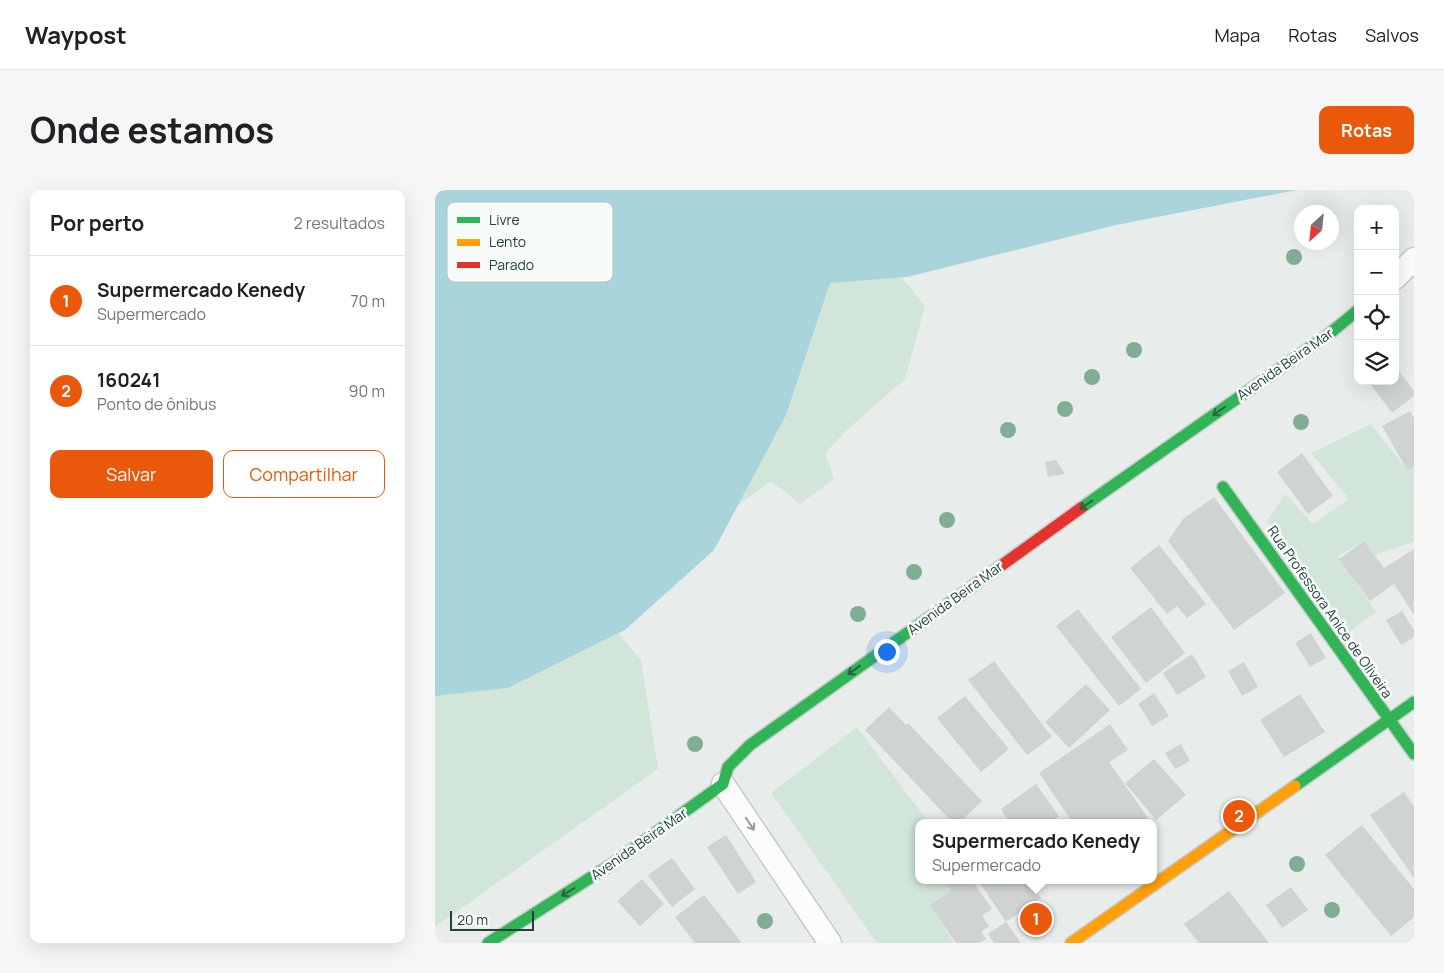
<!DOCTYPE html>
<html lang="pt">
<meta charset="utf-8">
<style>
body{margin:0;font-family:Manrope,sans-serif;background:#f6f6f6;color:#202124}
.controls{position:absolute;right:15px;top:15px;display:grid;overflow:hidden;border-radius:10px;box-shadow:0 5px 20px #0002}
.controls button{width:45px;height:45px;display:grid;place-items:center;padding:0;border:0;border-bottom:1px solid #e0e0e0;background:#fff;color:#202124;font:25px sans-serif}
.compass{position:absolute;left:859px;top:15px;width:45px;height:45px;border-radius:50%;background:#fff;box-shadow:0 5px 20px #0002;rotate:207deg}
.scale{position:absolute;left:15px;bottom:12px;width:84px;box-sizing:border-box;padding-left:5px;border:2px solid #24423a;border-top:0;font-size:14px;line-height:18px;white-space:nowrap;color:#24423a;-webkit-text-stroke:4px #f7fbf9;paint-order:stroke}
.you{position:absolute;left:451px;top:461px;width:18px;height:18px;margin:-12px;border:4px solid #fff;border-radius:50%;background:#1a73e8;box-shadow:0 0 0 8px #1a73e833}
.badge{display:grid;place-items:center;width:32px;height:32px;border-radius:50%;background:#ea580c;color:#fff;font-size:16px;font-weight:700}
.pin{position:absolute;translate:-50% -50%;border:2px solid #fff;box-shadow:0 1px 5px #0006}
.popup{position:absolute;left:480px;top:629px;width:242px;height:65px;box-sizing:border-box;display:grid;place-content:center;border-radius:10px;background:#fff;filter:drop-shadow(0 1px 4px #0005);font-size:16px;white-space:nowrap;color:#757577}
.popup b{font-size:19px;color:#202124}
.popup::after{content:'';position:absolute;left:50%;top:100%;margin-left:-10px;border:10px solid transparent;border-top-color:#fff}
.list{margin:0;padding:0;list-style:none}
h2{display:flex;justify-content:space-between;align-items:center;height:65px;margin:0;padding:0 20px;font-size:21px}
h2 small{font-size:16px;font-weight:400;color:#757577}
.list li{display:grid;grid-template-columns:32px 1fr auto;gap:15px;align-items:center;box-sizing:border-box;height:90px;padding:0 20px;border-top:1px solid #e0e0e0}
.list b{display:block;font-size:19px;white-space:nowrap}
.list p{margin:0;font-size:16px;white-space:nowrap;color:#757577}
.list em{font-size:16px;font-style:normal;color:#757577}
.actions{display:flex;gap:10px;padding:15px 20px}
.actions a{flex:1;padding:11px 0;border:1px solid #ea580c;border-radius:10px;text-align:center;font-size:18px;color:#ea580c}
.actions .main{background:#ea580c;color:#fff}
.icon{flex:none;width:28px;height:28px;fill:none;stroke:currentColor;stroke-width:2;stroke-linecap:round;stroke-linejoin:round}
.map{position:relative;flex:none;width:979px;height:753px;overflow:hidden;border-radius:10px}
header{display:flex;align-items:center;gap:30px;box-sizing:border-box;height:70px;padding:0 25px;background:#fff;border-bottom:1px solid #e0e0e0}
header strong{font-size:24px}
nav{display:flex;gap:28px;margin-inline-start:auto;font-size:18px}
.intro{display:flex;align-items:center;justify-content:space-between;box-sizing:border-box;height:120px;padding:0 30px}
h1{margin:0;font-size:35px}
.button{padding:12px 22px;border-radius:10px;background:#ea580c;color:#fff;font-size:18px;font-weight:700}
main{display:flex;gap:30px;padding:0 30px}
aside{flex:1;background:#fff;border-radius:10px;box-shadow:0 5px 20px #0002}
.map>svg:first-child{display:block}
.green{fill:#d1e6d8}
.water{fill:#a9d4db}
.building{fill:#cfd4d2}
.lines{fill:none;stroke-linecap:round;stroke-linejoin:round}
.street-casing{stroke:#c5cac8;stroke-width:25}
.fast-casing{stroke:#c3cbc8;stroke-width:14}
.slow-casing{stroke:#c3cbc8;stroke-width:14}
.jam-casing{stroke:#c3cbc8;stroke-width:14}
.street{stroke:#fcfcfc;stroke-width:22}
.fast{stroke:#30b455;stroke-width:11}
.slow{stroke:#ff9f0a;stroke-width:11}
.jam{stroke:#e5322d;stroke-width:11}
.tree{fill:#81ae93}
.oneway{stroke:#286442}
.oneway2{stroke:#909f9b}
.labels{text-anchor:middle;stroke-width:5;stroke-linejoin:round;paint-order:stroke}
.street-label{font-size:14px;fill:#24423a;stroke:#f7fbf9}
.key{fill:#f7fbf9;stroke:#b8c4c0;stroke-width:1}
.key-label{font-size:14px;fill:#24423a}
</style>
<header>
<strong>Waypost</strong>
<nav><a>Mapa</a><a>Rotas</a><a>Salvos</a></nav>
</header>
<div class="intro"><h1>Onde estamos</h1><a class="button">Rotas</a></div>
<main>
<aside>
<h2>Por perto<small>2 resultados</small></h2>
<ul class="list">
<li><span class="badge">1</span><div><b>Supermercado Kenedy</b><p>Supermercado</p></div><em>70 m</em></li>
<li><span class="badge">2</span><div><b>160241</b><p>Ponto de ônibus</p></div><em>90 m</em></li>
</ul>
<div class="actions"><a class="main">Salvar</a><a>Compartilhar</a></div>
</aside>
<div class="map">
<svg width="979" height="753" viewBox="0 0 979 753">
<rect width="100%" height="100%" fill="#e8edeb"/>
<path class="green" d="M 337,45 L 448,64 L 490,116 L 470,189 L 413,239 L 390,263 L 399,289 L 365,314 L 336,291 L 254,352 Z
M 936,234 L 972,280 L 979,277 L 979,352 L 939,365 L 929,351 L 903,366 L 941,422 L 915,441 L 832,331 L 850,304 L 878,334 L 914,309 L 876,263 Z
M 147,400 L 206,470 L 223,579 L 0,737 L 0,430 Z
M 422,537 L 494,633 L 484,633 L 484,690 L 508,690 L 516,701 L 494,715 L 519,753 L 442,753 L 336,603 Z"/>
<path class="water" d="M 0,0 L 862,0 L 681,35 L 472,87 L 395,93 L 351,225 L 279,360 L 190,440 L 72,498 L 0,506 Z"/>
<path class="building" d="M 960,176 L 979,201 L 979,206 L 957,223 L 933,191 L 960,191 Z
M 975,221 L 979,228 L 979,277 L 972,280 L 947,236 Z
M 867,263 L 898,306 L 873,324 L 842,282 Z
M 621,270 L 630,284 L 613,287 L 610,272 Z
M 779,307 L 850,403 L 799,440 L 733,351 L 748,329 Z
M 929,351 L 949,378 L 979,359 L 979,425 L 959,394 L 935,411 L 904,369 Z
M 724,355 L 771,414 L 752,428 L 742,416 L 732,424 L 695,378 Z
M 716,417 L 750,463 L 711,493 L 676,447 Z
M 643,419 L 706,499 L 684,516 L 621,436 Z
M 967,421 L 979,440 L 979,447 L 966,455 L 951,430 Z
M 876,443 L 891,468 L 875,477 L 860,453 Z
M 757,464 L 771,487 L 742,505 L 728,483 Z
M 559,471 L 617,547 L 592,565 L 533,490 Z
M 809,472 L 823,497 L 807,506 L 793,481 Z
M 651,494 L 675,520 L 634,558 L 610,532 Z
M 719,503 L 734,526 L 717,536 L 703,514 Z
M 865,504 L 890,542 L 849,567 L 825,530 Z
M 530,506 L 574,559 L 546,582 L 502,528 Z
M 454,517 L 471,535 L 473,533 L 547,611 L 524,633 L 518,633 L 430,540 Z
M 675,534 L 693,560 L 674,572 L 715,631 L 713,633 L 638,633 L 604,583 Z
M 746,554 L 755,571 L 740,579 L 730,563 Z
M 719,569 L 751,605 L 721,630 L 690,593 Z
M 601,594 L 624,626 L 614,633 L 575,633 L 566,619 Z
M 969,602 L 979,616 L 979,688 L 935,625 Z
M 927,635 L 979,699 L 979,727 L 956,746 L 890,665 Z
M 291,645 L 321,692 L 303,704 L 272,657 Z
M 237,668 L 260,699 L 237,717 L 213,685 Z
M 207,689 L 229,714 L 205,736 L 182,711 Z
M 508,690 L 537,690 L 557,719 L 547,726 L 554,736 L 546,742 L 551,749 L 544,753 L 521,753 L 494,715 L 516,701 Z
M 543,690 L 593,690 L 606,708 L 571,732 Z
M 856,697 L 873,720 L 847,738 L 831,715 Z
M 794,701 L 834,753 L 764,753 L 749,734 Z
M 269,705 L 307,753 L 260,753 L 240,727 Z
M 571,732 L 586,753 L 559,753 L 553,744 Z"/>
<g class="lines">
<g class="street-casing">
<path id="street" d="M 960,88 L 979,69
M 288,594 L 395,753"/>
</g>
<g class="fast-casing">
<path id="fast" d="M 788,297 L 979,564
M 646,318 L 894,144 L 923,120
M 860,596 L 979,512
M 53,753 L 177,674 L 288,594 L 293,577 L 315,555 L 531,401"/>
</g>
<g class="slow-casing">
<path id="slow" d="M 636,753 L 860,596"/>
</g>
<g class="jam-casing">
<path id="jam" d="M 531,401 L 646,318"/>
</g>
<use href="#street" class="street"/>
<use href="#fast" class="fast"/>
<use href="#slow" class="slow"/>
<use href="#jam" class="jam"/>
</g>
<g class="tree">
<circle cx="859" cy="67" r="8"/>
<circle cx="699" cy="160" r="8"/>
<circle cx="657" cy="187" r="8"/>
<circle cx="630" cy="219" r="8"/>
<circle cx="866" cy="232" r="8"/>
<circle cx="573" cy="240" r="8"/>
<circle cx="512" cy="330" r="8"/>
<circle cx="479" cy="382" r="8"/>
<circle cx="423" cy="424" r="8"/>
<circle cx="260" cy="554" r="8"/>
<circle cx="862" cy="674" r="8"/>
<circle cx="897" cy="720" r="8"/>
<circle cx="330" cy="731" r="8"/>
</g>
<defs><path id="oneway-shaft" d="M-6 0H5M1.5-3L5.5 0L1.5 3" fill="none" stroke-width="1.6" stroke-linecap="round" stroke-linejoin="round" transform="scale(1.25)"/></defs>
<g class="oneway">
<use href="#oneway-shaft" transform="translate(784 221) rotate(145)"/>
<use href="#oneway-shaft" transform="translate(651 315) rotate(144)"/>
<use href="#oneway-shaft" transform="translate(419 480) rotate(144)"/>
<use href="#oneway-shaft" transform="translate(133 702) rotate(148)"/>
</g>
<use class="oneway2" href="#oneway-shaft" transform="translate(315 634) rotate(56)"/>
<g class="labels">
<g class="street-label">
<text transform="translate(850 174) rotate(-35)" y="5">Avenida Beira Mar</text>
<text transform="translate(520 408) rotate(-36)" y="5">Avenida Beira Mar</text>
<text transform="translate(895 422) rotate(55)" y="5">Rua Professora Anice de Oliveira</text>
<text transform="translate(204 654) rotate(-35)" y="5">Avenida Beira Mar</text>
</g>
</g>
<rect x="12" y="12" width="166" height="80" rx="8" class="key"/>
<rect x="22" y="27" width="23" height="6" fill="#30b455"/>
<rect x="22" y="49" width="23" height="7" fill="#ff9f0a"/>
<rect x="22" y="72" width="23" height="6" fill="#e5322d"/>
<g class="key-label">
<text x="54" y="35">Livre</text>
<text x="54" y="57">Lento</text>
<text x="54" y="80">Parado</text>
</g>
</svg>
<div class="controls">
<button>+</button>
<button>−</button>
<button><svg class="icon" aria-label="locate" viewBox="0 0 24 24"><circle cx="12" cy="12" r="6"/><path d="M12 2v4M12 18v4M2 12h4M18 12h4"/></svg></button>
<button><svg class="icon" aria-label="layers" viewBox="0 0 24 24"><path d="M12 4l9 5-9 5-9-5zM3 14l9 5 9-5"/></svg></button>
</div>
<svg class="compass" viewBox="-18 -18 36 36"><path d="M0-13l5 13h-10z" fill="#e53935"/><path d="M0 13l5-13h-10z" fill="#757577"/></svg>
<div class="scale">20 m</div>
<div class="you"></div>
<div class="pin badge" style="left:601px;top:729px">1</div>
<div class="popup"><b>Supermercado Kenedy</b>Supermercado</div>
<div class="pin badge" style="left:804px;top:626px">2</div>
</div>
</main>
